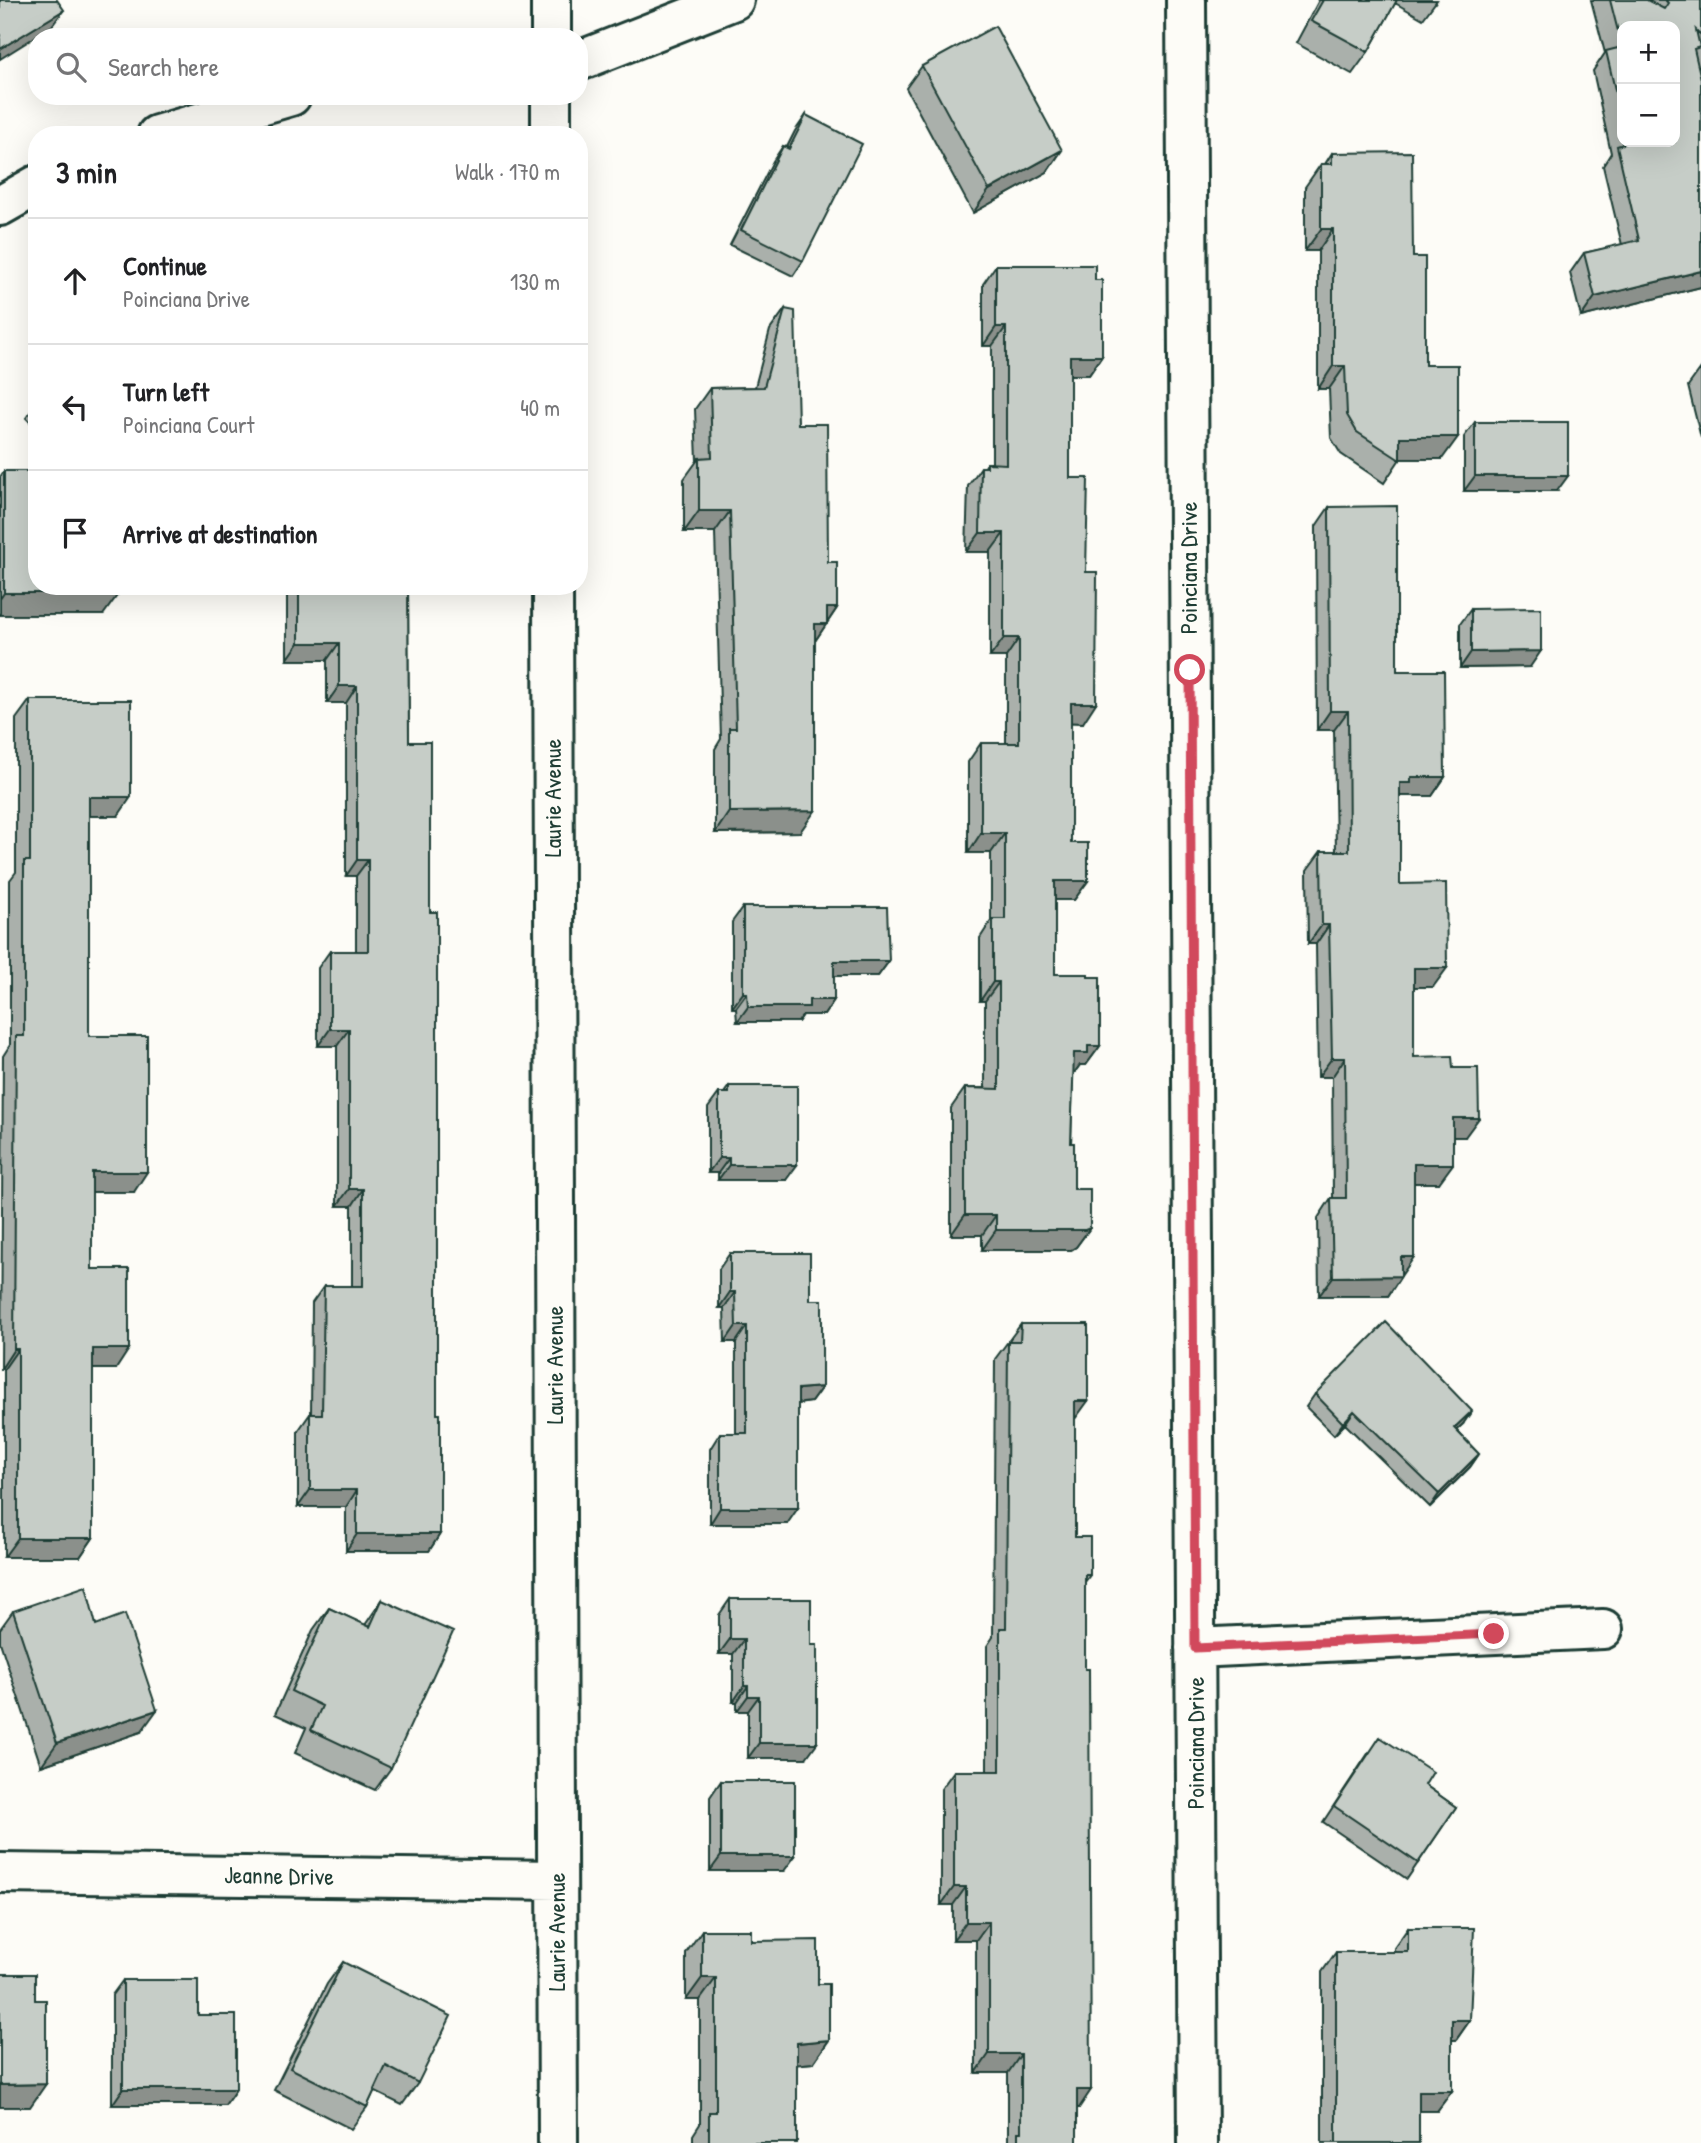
<!DOCTYPE html>
<meta charset="utf-8">
<style>
body{margin:0;font-family:"Patrick Hand",sans-serif;background:#f6f6f6;color:#202124}
.controls{position:absolute;right:21px;top:21px;display:grid;overflow:hidden;border-radius:14px;box-shadow:0 7px 28px #0002}
.controls button{width:63px;height:63px;display:grid;place-items:center;padding:0;border:0;border-bottom:2px solid #e0e0e0;background:#fff;color:#202124;font:35px sans-serif}
.stop{position:absolute;width:21px;height:21px;margin:-16px;border:5px solid #d1495b;border-radius:50%;background:#fff}
.stop.end{background:#d1495b;border-color:#fff;box-shadow:0 2px 7px #0008}
.list{margin:0;padding:0;list-style:none}
h2{display:flex;justify-content:space-between;align-items:center;height:91px;margin:0;padding:0 28px;font-size:30px}
h2 small{font-size:23px;font-weight:400;color:#757577}
.list li{display:grid;grid-template-columns:46px 1fr auto;gap:21px;align-items:center;box-sizing:border-box;height:126px;padding:0 28px;border-top:2px solid #e0e0e0}
.list b{display:block;font-size:26px;white-space:nowrap}
.list p{margin:0;font-size:23px;white-space:nowrap;color:#757577}
.list em{font-size:23px;font-style:normal;color:#757577}
.icon{flex:none;width:38px;height:38px;fill:none;stroke:currentColor;stroke-width:2;stroke-linecap:round;stroke-linejoin:round}
.map{position:relative;flex:none;width:1701px;height:2143px;overflow:hidden}
.search{position:absolute;background:#fff;box-shadow:0 7px 28px #0002;left:28px;top:28px;width:560px;height:77px;display:flex;align-items:center;gap:18px;box-sizing:border-box;padding:0 24px;border-radius:28px;color:#757577;font-size:26px}
.panel{position:absolute;background:#fff;box-shadow:0 7px 28px #0002;left:28px;top:126px;width:560px;height:469px;border-radius:28px}
.map>svg:first-child{display:block}
.lines{fill:none;stroke-linecap:round;stroke-linejoin:round}
.minor-casing{stroke:#1f3d34;stroke-width:44}
.minor{stroke:#fdfcf7;stroke-width:38}
.wall{fill:#aab0ab;stroke:#1f3d34;stroke-width:2;fill-rule:evenodd}
.shaded-wall{fill:#8b908b;stroke:#1f3d34;stroke-width:2}
.building{fill:#c6cdc7;stroke:#1f3d34;stroke-width:2}
.route{stroke:#d1495b;stroke-width:9}
.labels{text-anchor:middle;stroke-width:5;stroke-linejoin:round;paint-order:stroke}
.street-label{font-size:24px;fill:#1f3d34;stroke:#fdfcf7}
</style>
<div class="map">
<svg width="1701" height="2143" viewBox="0 0 1701 2143">
<rect width="100%" height="100%" fill="#fdfcf7"/>
<filter id="ink" filterUnits="userSpaceOnUse"><feTurbulence type="fractalNoise" baseFrequency=".0143" numOctaves="2"/><feDisplacementMap in="SourceGraphic" scale="14" xChannelSelector="R" yChannelSelector="G"/><feConvolveMatrix kernelMatrix="1 2 1 2 8 2 1 2 1" color-interpolation-filters="sRGB"/></filter>
<g filter="url(#ink)">
<g class="lines">
<g class="minor-casing">
<path id="minor" d="M 551,0 L 551,37
M 1186,0 L 1198,2143
M 579,61 L 734,0
M 551,96 L 551,135
M 157,135 L 291,96
M 0,206 L 37,185
M 553,586 L 558,2143
M 1195,1648 L 1603,1629
M 0,1873 L 557,1880"/>
</g>
<use href="#minor" class="minor"/>
</g>
<path class="wall" d="M 1319,0 L 1437,0 L 1423,19 L 1395,3 L 1368,52 L 1352,74 L 1296,43 Z
M 1591,0 L 1701,0 L 1701,65 L 1699,67 L 1698,66 L 1701,79 L 1701,287 L 1581,317 L 1570,273 L 1584,253 L 1622,245 L 1603,166 L 1611,153 L 1593,71 L 1605,53 ZM 1622,26 L 1675,142 L 1622,142 Z
M 922,66 L 1062,150 L 1047,172 L 973,213 L 906,88 Z
M 806,115 L 803,261 L 793,276 L 730,245 L 773,161 L 783,146 L 787,147 L 795,131 Z
M 1332,153 L 1413,257 L 1425,365 L 1442,459 L 1400,459 L 1384,483 L 1341,454 L 1331,438 L 1329,389 L 1318,389 L 1318,251 L 1305,251 L 1305,187 L 1321,164 L 1325,164 Z
M 996,265 L 1095,280 L 1102,356 L 1089,375 L 1070,375 L 1070,478 L 1083,723 L 1071,722 L 1071,843 L 1088,881 L 1074,900 L 1055,900 L 1055,974 L 1100,1046 L 1086,1065 L 1080,1065 L 1074,1073 L 1073,1073 L 1071,1143 L 1074,1189 L 1090,1228 L 1076,1247 L 1071,1250 L 982,1250 L 982,1235 L 951,1235 L 951,1108 L 965,1088 L 985,1088 L 985,1001 L 980,1001 L 980,938 L 991,921 L 991,853 L 968,853 L 968,762 L 981,743 L 1006,743 L 1006,657 L 990,657 L 990,552 L 966,552 L 968,486 L 981,467 L 985,467 L 987,463 L 992,463 L 992,346 L 983,346 L 983,284 Z
M 785,309 L 798,424 L 828,562 L 837,608 L 815,641 L 800,832 L 715,833 L 715,749 L 721,739 L 715,532 L 684,532 L 684,479 L 697,461 L 695,409 L 710,388 L 755,387 L 770,330 Z
M 1701,368 L 1701,438 L 1688,386 Z
M 37,403 L 37,429 L 26,418 Z
M 1475,422 L 1557,491 L 1464,491 L 1464,437 Z
M 4,471 L 103,615 L 0,615 L 0,477 Z
M 1329,507 L 1397,671 L 1445,777 L 1432,796 L 1401,796 L 1400,798 L 1400,884 L 1433,987 L 1414,987 L 1414,1057 L 1453,1068 L 1465,1137 L 1453,1137 L 1439,1183 L 1414,1183 L 1401,1276 L 1388,1296 L 1319,1296 L 1318,1218 L 1331,1198 L 1333,1198 L 1332,1077 L 1318,1077 L 1316,944 L 1308,944 L 1307,870 L 1321,851 L 1336,851 L 1334,730 L 1317,730 L 1316,526 Z
M 291,586 L 408,586 L 409,742 L 430,912 L 437,1414 L 440,1534 L 429,1551 L 346,1551 L 346,1507 L 298,1507 L 298,1431 L 310,1414 L 311,1414 L 312,1303 L 324,1286 L 352,1286 L 352,1206 L 337,1206 L 337,1046 L 318,1046 L 318,968 L 330,951 L 356,951 L 356,876 L 346,876 L 346,703 L 327,703 L 327,660 L 287,660 L 287,592 Z
M 1471,609 L 1530,667 L 1460,668 L 1460,624 Z
M 30,700 L 118,816 L 89,816 L 89,1036 L 134,1192 L 92,1192 L 92,1269 L 116,1369 L 93,1369 L 93,1538 L 80,1557 L 4,1557 L 4,1369 L 1,1369 L 3,1056 L 10,1045 L 10,880 L 16,872 L 16,719 Z
M 743,907 L 889,961 L 878,976 L 834,976 L 834,1000 L 824,1015 L 803,1015 L 798,1022 L 737,1022 L 736,1008 L 732,1008 L 732,922 Z
M 729,1086 L 786,1180 L 718,1180 L 718,1173 L 708,1173 L 708,1108 L 719,1093 L 724,1093 Z
M 730,1253 L 810,1300 L 822,1387 L 811,1402 L 798,1404 L 787,1524 L 710,1524 L 710,1449 L 720,1433 L 736,1433 L 736,1342 L 725,1342 L 724,1308 L 719,1308 L 719,1269 Z
M 1021,1324 L 1075,1419 L 1075,1537 L 1090,1575 L 1085,1582 L 1079,2108 L 1077,2108 L 1077,2143 L 1008,2143 L 1008,2073 L 976,2073 L 976,1940 L 953,1940 L 953,1905 L 941,1905 L 941,1789 L 954,1771 L 987,1771 L 987,1646 L 993,1637 L 995,1359 Z
M 1315,1394 L 1463,1424 L 1456,1430 L 1479,1454 L 1470,1467 L 1430,1507 L 1345,1424 L 1334,1435 L 1306,1407 Z
M 730,1599 L 806,1758 L 748,1758 L 748,1711 L 737,1711 L 737,1702 L 733,1702 L 733,1654 L 719,1654 L 719,1615 Z
M 382,1600 L 391,1768 L 375,1790 L 295,1753 L 306,1728 L 275,1714 L 313,1630 L 329,1608 L 365,1625 Z
M 13,1611 L 96,1625 L 141,1732 L 41,1766 L 0,1642 L 0,1629 Z
M 1369,1752 L 1425,1785 L 1456,1807 L 1407,1879 L 1323,1822 Z
M 721,1781 L 784,1871 L 710,1871 L 710,1797 Z
M 1408,1928 L 1470,2020 L 1456,2040 L 1452,2040 L 1452,2091 L 1437,2111 L 1419,2111 L 1419,2143 L 1322,2143 L 1322,1972 L 1336,1952 L 1394,1952 L 1394,1948 Z
M 702,1930 L 751,1941 L 818,1984 L 829,2040 L 813,2063 L 797,2064 L 797,2143 L 693,2143 L 693,2135 L 700,2124 L 700,2000 L 686,2000 L 686,1953 Z
M 343,1962 L 418,2083 L 402,2105 L 374,2091 L 367,2107 L 351,2129 L 274,2090 L 327,1984 Z
M 123,1980 L 198,2015 L 236,2089 L 225,2105 L 112,2105 L 112,1995 Z"/>
<path class="shaded-wall" d="M 64,10 L 51,27 L 0,59 L 0,49 Z
M 1062,150 L 1047,172 L 973,213 L 989,190 Z
M 1321,229 L 1333,229 L 1318,251 L 1305,251 Z
M 1701,271 L 1701,287 L 1581,317 L 1595,297 Z
M 996,327 L 1006,327 L 992,346 L 983,346 Z
M 1070,356 L 1102,356 L 1089,375 L 1057,375 Z
M 1333,366 L 1345,366 L 1329,389 L 1318,389 Z
M 1400,437 L 1458,437 L 1442,459 L 1398,459 Z
M 1475,476 L 1568,476 L 1557,491 L 1464,491 Z
M 699,511 L 730,511 L 715,532 L 684,532 Z
M 980,533 L 1004,533 L 990,552 L 966,552 Z
M 4,593 L 119,593 L 103,615 L 0,615 L 0,599 Z
M 827,608 L 837,608 L 813,644 L 800,645 Z
M 1004,638 L 1019,638 L 1006,657 L 990,657 Z
M 299,643 L 339,643 L 327,660 L 287,660 Z
M 1541,651 L 1530,667 L 1460,668 L 1471,652 Z
M 339,686 L 357,686 L 346,703 L 327,703 Z
M 1071,703 L 1096,703 L 1083,723 L 1058,722 Z
M 1330,711 L 1348,711 L 1334,730 L 1317,730 Z
M 1411,777 L 1445,777 L 1432,796 L 1401,796 L 1397,802 L 1400,783 Z
M 89,797 L 131,797 L 118,816 L 76,816 Z
M 815,811 L 800,832 L 715,833 L 729,812 Z
M 981,833 L 1005,833 L 991,853 L 968,853 Z
M 357,860 L 368,860 L 356,876 L 346,876 Z
M 1055,881 L 1088,881 L 1074,900 L 1042,900 Z
M 1322,925 L 1329,925 L 1316,944 L 1308,944 Z
M 834,961 L 889,961 L 878,976 L 824,976 Z
M 1414,968 L 1447,968 L 1433,987 L 1401,987 Z
M 993,982 L 999,982 L 985,1001 L 980,1001 Z
M 743,993 L 747,993 L 736,1008 L 732,1008 Z
M 809,1000 L 834,1000 L 824,1015 L 803,1015 L 798,1022 L 737,1022 L 748,1007 Z
M 330,1029 L 349,1029 L 337,1046 L 318,1046 Z
M 1088,1046 L 1100,1046 L 1086,1065 L 1080,1065 L 1074,1073 L 1060,1073 L 1074,1053 Z
M 1332,1058 L 1345,1058 L 1332,1077 L 1318,1077 Z
M 1453,1118 L 1479,1118 L 1465,1137 L 1439,1137 Z
M 719,1158 L 729,1158 L 718,1173 L 708,1173 Z
M 1414,1164 L 1453,1164 L 1439,1183 L 1401,1183 Z
M 729,1165 L 797,1165 L 786,1180 L 718,1180 Z
M 92,1172 L 147,1172 L 134,1192 L 78,1192 Z
M 349,1189 L 363,1189 L 352,1206 L 337,1206 Z
M 965,1215 L 996,1215 L 982,1235 L 951,1235 Z
M 1090,1228 L 1076,1247 L 1071,1250 L 982,1250 L 996,1230 Z
M 1401,1257 L 1414,1257 L 1401,1276 Z
M 1401,1276 L 1388,1296 L 1319,1296 L 1333,1277 Z
M 730,1292 L 735,1292 L 724,1308 L 719,1308 Z
M 736,1326 L 747,1326 L 736,1342 L 725,1342 Z
M 14,1349 L 18,1349 L 4,1369 L 1,1369 Z
M 93,1349 L 129,1349 L 116,1369 L 80,1369 Z
M 822,1387 L 811,1402 L 787,1405 L 798,1389 Z
M 1075,1401 L 1088,1401 L 1075,1419 L 1062,1419 Z
M 1354,1411 L 1345,1424 L 1334,1435 L 1343,1423 Z
M 1472,1411 L 1463,1424 L 1445,1441 L 1454,1428 Z
M 1479,1454 L 1470,1467 L 1430,1507 L 1439,1494 Z
M 310,1490 L 357,1490 L 346,1507 L 298,1507 Z
M 720,1508 L 798,1508 L 787,1524 L 710,1524 Z
M 357,1534 L 440,1534 L 429,1551 L 346,1551 Z
M 18,1538 L 93,1538 L 80,1557 L 4,1557 Z
M 730,1639 L 744,1639 L 733,1654 L 719,1654 Z
M 744,1686 L 748,1686 L 737,1702 L 733,1702 Z
M 748,1696 L 759,1696 L 748,1711 L 737,1711 Z
M 157,1710 L 141,1732 L 41,1766 L 57,1743 Z
M 759,1743 L 817,1743 L 806,1758 L 748,1758 Z
M 721,1856 L 795,1856 L 784,1871 L 710,1871 Z
M 954,1887 L 966,1887 L 953,1905 L 941,1905 Z
M 966,1922 L 989,1922 L 976,1940 L 953,1940 Z
M 702,1978 L 716,1978 L 700,2000 L 686,2000 Z
M 1452,2020 L 1470,2020 L 1456,2040 L 1437,2040 Z
M 829,2040 L 813,2063 L 782,2066 L 797,2043 Z
M 989,2054 L 1021,2054 L 1008,2073 L 976,2073 Z
M 46,2084 L 30,2107 L 0,2107 L 0,2085 Z
M 123,2089 L 236,2089 L 225,2105 L 112,2105 Z
M 1077,2090 L 1091,2090 L 1079,2108 L 1064,2108 Z
M 1419,2091 L 1452,2091 L 1437,2111 L 1405,2111 Z"/>
<path class="building" d="M 0,0 L 57,0 L 64,10 L 0,49 Z
M 1323,0 L 1397,0 L 1368,52 L 1311,21 Z
M 1610,0 L 1647,0 L 1664,9 L 1668,3 L 1665,0 L 1701,0 L 1701,35 L 1696,30 L 1700,47 L 1694,49 L 1701,79 L 1701,271 L 1595,297 L 1584,253 L 1639,240 L 1617,146 L 1627,143 L 1627,142 L 1675,142 L 1675,26 L 1622,26 L 1622,120 L 1606,51 L 1622,47 Z
M 995,26 L 1062,150 L 989,190 L 922,66 Z
M 806,115 L 862,144 L 803,261 L 741,230 L 783,146 L 789,149 Z
M 1412,152 L 1413,257 L 1425,257 L 1425,365 L 1458,365 L 1458,437 L 1400,437 L 1400,460 L 1357,432 L 1347,415 L 1345,366 L 1333,366 L 1333,229 L 1321,229 L 1321,164 L 1332,164 L 1332,153 Z
M 996,265 L 1095,265 L 1095,280 L 1102,280 L 1102,356 L 1070,356 L 1070,478 L 1088,478 L 1086,572 L 1097,572 L 1096,703 L 1071,703 L 1071,843 L 1088,843 L 1088,881 L 1055,881 L 1055,974 L 1088,974 L 1088,977 L 1100,977 L 1100,1046 L 1088,1046 L 1088,1053 L 1074,1053 L 1071,1143 L 1074,1143 L 1074,1189 L 1090,1189 L 1090,1228 L 1085,1230 L 996,1230 L 996,1215 L 965,1215 L 965,1088 L 999,1089 L 999,982 L 993,982 L 993,919 L 1005,919 L 1005,833 L 981,833 L 981,743 L 1019,743 L 1019,638 L 1004,638 L 1004,533 L 980,533 L 981,467 L 987,467 L 987,463 L 1006,464 L 1006,327 L 996,327 Z
M 785,309 L 795,311 L 798,424 L 827,424 L 828,562 L 837,562 L 837,608 L 827,608 L 827,624 L 815,624 L 815,811 L 729,812 L 729,728 L 736,728 L 730,511 L 699,511 L 699,458 L 712,457 L 710,388 L 764,387 Z
M 1475,422 L 1568,422 L 1568,476 L 1475,476 Z
M 4,471 L 37,471 L 37,586 L 119,586 L 119,593 L 4,593 Z
M 1397,506 L 1397,671 L 1444,671 L 1445,777 L 1411,777 L 1411,783 L 1400,783 L 1400,884 L 1446,883 L 1447,968 L 1414,968 L 1414,1057 L 1452,1056 L 1453,1068 L 1478,1068 L 1479,1118 L 1453,1118 L 1453,1164 L 1414,1164 L 1414,1257 L 1401,1257 L 1401,1276 L 1333,1277 L 1331,1198 L 1346,1198 L 1345,1058 L 1332,1058 L 1329,925 L 1322,925 L 1321,851 L 1349,851 L 1348,711 L 1330,711 L 1329,507 Z
M 299,586 L 408,586 L 409,742 L 430,742 L 430,912 L 437,912 L 437,1414 L 440,1414 L 440,1534 L 357,1534 L 357,1490 L 310,1490 L 310,1414 L 322,1414 L 324,1286 L 363,1286 L 363,1189 L 349,1189 L 349,1029 L 330,1029 L 330,951 L 368,951 L 368,860 L 357,860 L 357,686 L 339,686 L 339,643 L 299,643 Z
M 1541,608 L 1541,651 L 1471,652 L 1471,609 Z
M 30,700 L 131,700 L 131,797 L 89,797 L 89,1036 L 147,1036 L 147,1172 L 92,1172 L 92,1269 L 129,1269 L 129,1349 L 93,1349 L 93,1538 L 18,1538 L 18,1349 L 14,1349 L 16,1036 L 24,1036 L 24,861 L 30,861 Z
M 743,907 L 887,907 L 889,961 L 834,961 L 834,1000 L 809,1000 L 809,1007 L 748,1007 L 747,993 L 743,993 Z
M 729,1086 L 797,1086 L 797,1165 L 729,1165 L 729,1158 L 719,1158 L 719,1093 L 729,1093 Z
M 730,1253 L 810,1253 L 810,1300 L 822,1300 L 822,1387 L 798,1389 L 798,1508 L 720,1508 L 720,1433 L 747,1433 L 747,1326 L 736,1326 L 735,1292 L 730,1292 Z
M 1386,1322 L 1472,1411 L 1454,1428 L 1479,1454 L 1439,1494 L 1354,1411 L 1343,1423 L 1315,1394 Z
M 1021,1324 L 1088,1324 L 1088,1401 L 1075,1401 L 1075,1537 L 1090,1537 L 1090,1575 L 1085,1575 L 1085,1669 L 1089,1669 L 1091,2090 L 1077,2090 L 1077,2143 L 1018,2143 L 1018,2132 L 1021,2132 L 1021,2054 L 989,2054 L 989,1922 L 966,1922 L 966,1887 L 954,1887 L 954,1771 L 1000,1771 L 1000,1628 L 1006,1628 L 1008,1341 L 1020,1341 Z
M 86,1586 L 96,1625 L 125,1614 L 157,1710 L 57,1743 L 13,1611 Z
M 730,1599 L 811,1599 L 811,1645 L 817,1645 L 817,1743 L 759,1743 L 759,1696 L 748,1696 L 748,1686 L 744,1686 L 744,1639 L 730,1639 Z
M 382,1600 L 453,1632 L 391,1768 L 311,1730 L 322,1706 L 291,1691 L 329,1608 L 370,1627 Z
M 1380,1737 L 1433,1772 L 1425,1785 L 1456,1807 L 1418,1863 L 1334,1806 Z
M 721,1781 L 795,1781 L 795,1856 L 721,1856 Z
M 1408,1928 L 1474,1928 L 1470,2020 L 1452,2020 L 1452,2091 L 1419,2091 L 1419,2143 L 1336,2143 L 1336,1952 L 1408,1952 Z
M 702,1930 L 751,1930 L 751,1941 L 818,1940 L 818,1984 L 829,1984 L 829,2040 L 797,2043 L 797,2143 L 709,2143 L 709,2112 L 716,2112 L 716,1978 L 702,1978 Z
M 343,1962 L 451,2016 L 418,2083 L 386,2066 L 367,2107 L 290,2068 Z
M 0,1974 L 35,1974 L 35,2000 L 46,2000 L 46,2084 L 0,2085 Z
M 123,1980 L 198,1980 L 198,2015 L 236,2015 L 236,2089 L 123,2089 Z"/>
</g>
<g class="lines" filter="url(#ink)">
<path class="route" d="M 1190,670 L 1195,1648 L 1494,1634"/>
</g>
<g class="labels">
<g class="street-label">
<text transform="translate(1189 568) rotate(-90)" y="8">Poinciana Drive</text>
<text transform="translate(553 798) rotate(-90)" y="8">Laurie Avenue</text>
<text transform="translate(555 1365) rotate(-90)" y="8">Laurie Avenue</text>
<text transform="translate(1196 1743) rotate(-90)" y="8">Poinciana Drive</text>
<text transform="translate(279 1876) rotate(1)" y="8">Jeanne Drive</text>
<text transform="translate(557 1932) rotate(-90)" y="8">Laurie Avenue</text>
</g>
</g>
</svg>
<div class="controls">
<button>+</button>
<button>−</button>
</div>
<div class="stop" style="left:1190px;top:670px"></div>
<div class="stop end" style="left:1494px;top:1634px"></div>
<div class="search"><svg class="icon" aria-label="search" viewBox="0 0 24 24"><circle cx="10" cy="10" r="6"/><path d="M15 15l6 6"/></svg>Search here</div>
<section class="panel">
<h2>3 min<small>Walk · 170 m</small></h2>
<ul class="list">
<li><svg class="icon" aria-label="ahead" viewBox="0 0 24 24"><path d="M12 20V5M6 11l6-6 6 6"/></svg><div><b>Continue</b><p>Poinciana Drive</p></div><em>130 m</em></li>
<li><svg class="icon" aria-label="left" viewBox="0 0 24 24"><path d="M17 20v-9H6M10 6l-5 5 5 5"/></svg><div><b>Turn left</b><p>Poinciana Court</p></div><em>40 m</em></li>
<li><svg class="icon" aria-label="arrive" viewBox="0 0 24 24"><path d="M6 21V4h12l-3 4 3 4H6"/></svg><div><b>Arrive at destination</b></div></li>
</ul>
</section>
</div>
